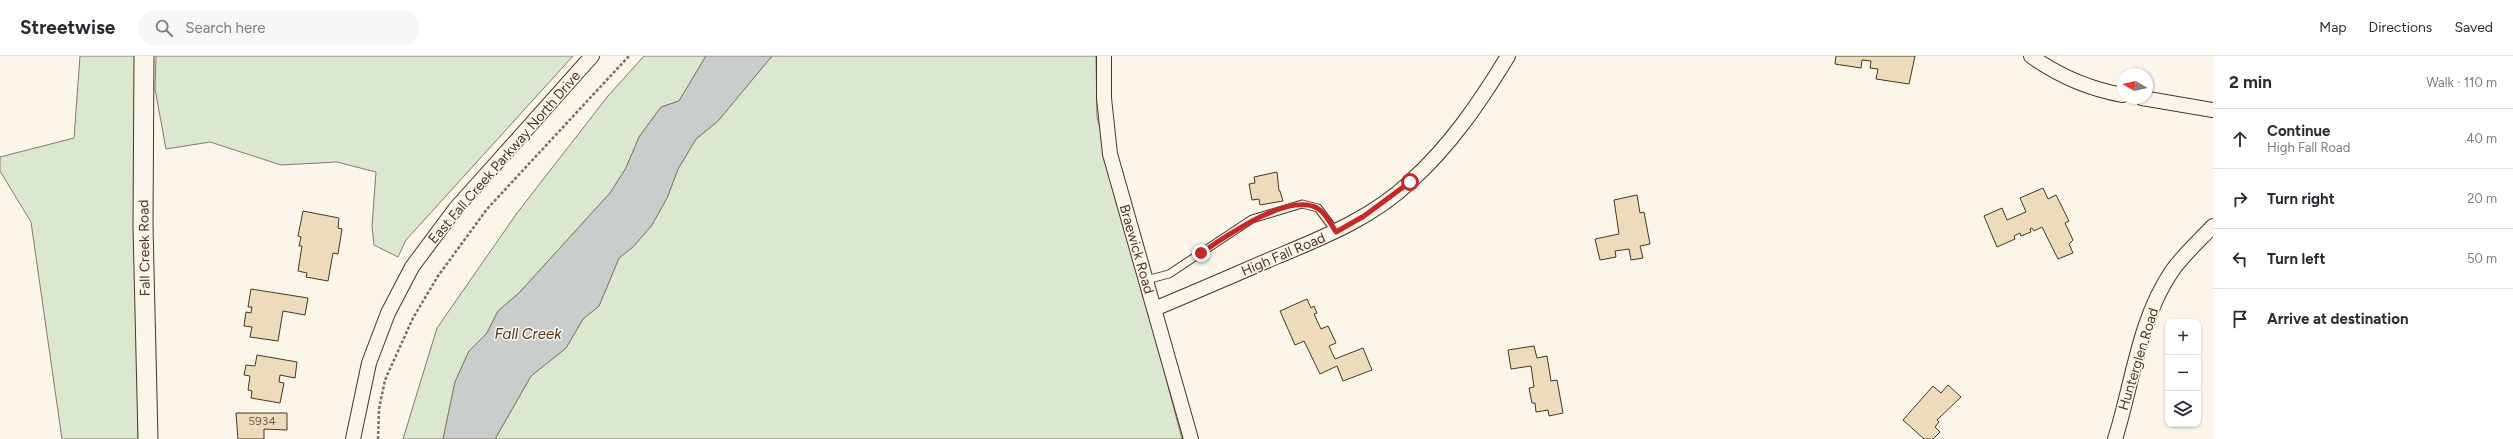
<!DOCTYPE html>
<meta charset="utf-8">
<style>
body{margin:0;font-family:Figtree,sans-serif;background:#f7f7f7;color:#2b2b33}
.controls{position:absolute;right:12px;bottom:12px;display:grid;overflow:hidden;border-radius:8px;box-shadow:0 1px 3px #0004}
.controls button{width:36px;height:36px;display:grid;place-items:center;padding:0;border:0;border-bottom:1px solid #e1e1e2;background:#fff;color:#2b2b33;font:20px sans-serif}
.compass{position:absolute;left:2117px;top:12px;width:36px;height:36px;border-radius:50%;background:#fff;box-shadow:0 1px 3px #0004;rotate:279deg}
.stop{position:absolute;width:12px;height:12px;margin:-9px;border:3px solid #c62828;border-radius:50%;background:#fff}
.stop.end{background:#c62828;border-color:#fff;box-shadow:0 1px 4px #0008}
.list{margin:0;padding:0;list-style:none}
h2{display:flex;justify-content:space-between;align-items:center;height:52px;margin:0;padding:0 16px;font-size:17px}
h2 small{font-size:13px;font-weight:400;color:#7c7c81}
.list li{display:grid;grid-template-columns:26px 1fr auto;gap:12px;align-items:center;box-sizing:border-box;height:60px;padding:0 16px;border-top:1px solid #e1e1e2}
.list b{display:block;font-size:15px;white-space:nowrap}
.list p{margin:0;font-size:13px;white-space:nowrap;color:#7c7c81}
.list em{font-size:13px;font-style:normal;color:#7c7c81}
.icon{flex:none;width:22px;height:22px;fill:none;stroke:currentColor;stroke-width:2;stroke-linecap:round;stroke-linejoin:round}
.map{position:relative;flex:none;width:2213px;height:383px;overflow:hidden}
header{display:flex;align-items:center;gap:24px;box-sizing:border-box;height:56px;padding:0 20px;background:#fff;border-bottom:1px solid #e1e1e2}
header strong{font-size:19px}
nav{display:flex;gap:22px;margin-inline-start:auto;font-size:14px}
.search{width:280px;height:36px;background:#f7f7f7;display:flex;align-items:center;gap:10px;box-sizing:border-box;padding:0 14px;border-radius:16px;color:#7c7c81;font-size:15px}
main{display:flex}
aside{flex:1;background:#fff}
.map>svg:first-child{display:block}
.green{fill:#dce7d0;stroke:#887966}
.water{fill:#c9cecd;stroke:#887966}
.building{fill:#ecdcbc;stroke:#4a3520}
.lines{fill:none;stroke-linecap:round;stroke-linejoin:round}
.lane-casing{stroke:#4a3520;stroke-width:9}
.street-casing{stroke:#4a3520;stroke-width:16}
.secondary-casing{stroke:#4a3520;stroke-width:21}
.path{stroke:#7f6f5c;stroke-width:2.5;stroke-dasharray:3 2;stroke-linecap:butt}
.lane{stroke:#fbf6e9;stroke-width:7}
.street{stroke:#fbf6e9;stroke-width:14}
.secondary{stroke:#fbf6e9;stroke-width:19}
.route{stroke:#c62828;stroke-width:5}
.labels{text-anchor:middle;stroke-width:3;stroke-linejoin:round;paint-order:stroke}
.number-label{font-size:12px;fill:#725f47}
.street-label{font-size:14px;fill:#4a3520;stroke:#fbf6e9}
.water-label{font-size:15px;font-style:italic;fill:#4a3520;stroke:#fbf6e9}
</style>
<header>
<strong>Streetwise</strong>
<div class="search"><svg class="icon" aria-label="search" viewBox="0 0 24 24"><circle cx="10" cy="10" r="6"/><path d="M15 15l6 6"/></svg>Search here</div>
<nav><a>Map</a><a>Directions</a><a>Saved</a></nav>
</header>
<main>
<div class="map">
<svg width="2213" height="383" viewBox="0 0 2213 383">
<rect width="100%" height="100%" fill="#fbf6e9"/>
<path class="green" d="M 80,0 L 135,0 L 138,383 L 62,383 L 31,166 L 0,115 L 0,101 L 74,82 Z
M 156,0 L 573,0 L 406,184 L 398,201 L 374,189 L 372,170 L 376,116 L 337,106 L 281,109 L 210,86 L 166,93 L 155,33 Z
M 644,0 L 706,0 L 679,45 L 661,51 L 639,81 L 626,112 L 610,137 L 519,237 L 498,255 L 487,277 L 469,295 L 455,326 L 443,383 L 403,383 L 437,272 L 517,157 L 608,40 Z
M 772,0 L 1096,0 L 1097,61 L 1182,383 L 495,383 L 531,320 L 566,292 L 583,263 L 599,250 L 619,202 L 634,190 L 652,169 L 667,142 L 678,113 L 696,83 L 718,65 Z"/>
<path class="water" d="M 706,0 L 772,0 L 718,65 L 696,83 L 678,113 L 667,142 L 652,169 L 634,190 L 619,202 L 599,250 L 583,263 L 566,292 L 531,320 L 495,383 L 443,383 L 455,326 L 469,295 L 487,277 L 498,255 L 519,237 L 610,137 L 626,112 L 639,81 L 661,51 L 679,45 Z"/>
<path class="building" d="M 1836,0 L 1915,0 L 1909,28 L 1876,23 L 1878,13 L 1870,12 L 1871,5 L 1862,4 L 1861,12 L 1835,8 Z
M 1277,116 L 1279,135 L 1280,135 L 1283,145 L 1260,149 L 1259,143 L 1252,144 L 1249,128 L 1255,127 L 1254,121 Z
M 2043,132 L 2048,143 L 2056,139 L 2069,165 L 2065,167 L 2073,184 L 2069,188 L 2073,197 L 2058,203 L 2042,171 L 2034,175 L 2032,172 L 2030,173 L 2031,176 L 2021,180 L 2020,177 L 2014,180 L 2015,183 L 1997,191 L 1984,160 L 2002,152 L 2007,164 L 2026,156 L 2020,142 Z
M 1637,139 L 1640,157 L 1644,156 L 1650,188 L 1640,190 L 1643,202 L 1631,204 L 1629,193 L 1615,195 L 1616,201 L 1600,204 L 1595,183 L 1619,178 L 1614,144 Z
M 303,155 L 339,162 L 338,172 L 342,173 L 338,198 L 333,197 L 328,225 L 306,221 L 307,217 L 298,215 L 302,190 L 299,190 L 301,181 L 298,180 Z
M 251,233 L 308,242 L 305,259 L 283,255 L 278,285 L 250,281 L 252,271 L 244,270 L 246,256 L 251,257 L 252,251 L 248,251 Z
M 1307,243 L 1311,252 L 1314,250 L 1317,257 L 1314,258 L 1321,273 L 1328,270 L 1336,287 L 1329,290 L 1335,303 L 1363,292 L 1372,314 L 1343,325 L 1337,310 L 1320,318 L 1304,285 L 1295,289 L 1280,255 Z
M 1534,290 L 1537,302 L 1547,300 L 1551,325 L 1557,324 L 1563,357 L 1549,360 L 1548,354 L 1536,356 L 1535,347 L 1532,347 L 1529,332 L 1534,331 L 1531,310 L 1511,313 L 1508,294 Z
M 257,299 L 297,306 L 295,322 L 280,319 L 279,326 L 284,327 L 280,347 L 251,342 L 252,335 L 248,334 L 250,320 L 244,319 L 246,309 L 255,310 Z
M 1948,329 L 1961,341 L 1937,364 L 1939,366 L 1935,371 L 1940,376 L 1933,383 L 1924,383 L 1903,364 L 1933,330 L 1941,337 Z
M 236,357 L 287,357 L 287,374 L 264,373 L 264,383 L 238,383 Z"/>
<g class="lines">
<g class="lane-casing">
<path id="lane" d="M 1146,224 L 1169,218 L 1252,163 L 1302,148 L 1318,152 L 1336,176"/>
</g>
<g class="street-casing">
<path id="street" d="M 1104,0 L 1104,42 L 1110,98 L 1191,383
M 2031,0 C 2059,20 2089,33 2123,39
M 2142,42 L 2213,54
M 1154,253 C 1195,236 1236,218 1276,201 C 1324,181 1372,162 1410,126 C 1451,89 1480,46 1508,0
M 353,383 L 369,307 L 388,257 L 412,211 L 456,152 L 592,0
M 2115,383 C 2133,327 2138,265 2172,215 C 2184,198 2199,185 2213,170"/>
</g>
<g class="secondary-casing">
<path id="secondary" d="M 144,0 L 143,170 L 148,383"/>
</g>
<path class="path" d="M 378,383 L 379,353 L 385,324 L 413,262 L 438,220 L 487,153 L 629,0"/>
<use href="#lane" class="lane"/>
<use href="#street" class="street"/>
<use href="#secondary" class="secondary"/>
</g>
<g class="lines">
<path class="route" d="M 1201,197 C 1225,181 1288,136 1317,152 C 1325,156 1331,168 1336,176 L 1364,160 L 1410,126"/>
</g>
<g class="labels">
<g class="number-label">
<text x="262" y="369">5934</text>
</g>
<g class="street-label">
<text transform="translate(504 101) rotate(-49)" y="5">East Fall Creek Parkway North Drive</text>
<text transform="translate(144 192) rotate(-91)" y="5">Fall Creek Road</text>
<text transform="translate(1137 193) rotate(74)" y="5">Braewick Road</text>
<text transform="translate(1283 198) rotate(-23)" y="5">High Fall Road</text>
<text transform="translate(2138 303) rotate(-73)" y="5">Hunterglen Road</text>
</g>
<g class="water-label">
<text x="528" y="283">Fall Creek</text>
</g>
</g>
</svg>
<div class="controls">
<button>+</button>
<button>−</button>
<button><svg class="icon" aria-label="layers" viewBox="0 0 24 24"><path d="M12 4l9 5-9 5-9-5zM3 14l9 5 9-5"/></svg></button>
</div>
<svg class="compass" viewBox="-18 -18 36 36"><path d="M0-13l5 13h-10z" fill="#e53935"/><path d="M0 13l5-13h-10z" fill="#7c7c81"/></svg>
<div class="stop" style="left:1410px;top:126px"></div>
<div class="stop end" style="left:1201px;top:197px"></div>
</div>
<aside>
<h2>2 min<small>Walk · 110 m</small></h2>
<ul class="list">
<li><svg class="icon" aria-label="ahead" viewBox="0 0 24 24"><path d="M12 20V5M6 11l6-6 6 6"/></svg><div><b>Continue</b><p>High Fall Road</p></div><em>40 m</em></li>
<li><svg class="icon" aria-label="right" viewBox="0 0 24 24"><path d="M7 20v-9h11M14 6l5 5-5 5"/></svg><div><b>Turn right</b></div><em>20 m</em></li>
<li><svg class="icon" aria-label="left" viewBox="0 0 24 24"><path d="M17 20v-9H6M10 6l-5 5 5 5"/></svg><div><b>Turn left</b></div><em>50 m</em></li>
<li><svg class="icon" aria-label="arrive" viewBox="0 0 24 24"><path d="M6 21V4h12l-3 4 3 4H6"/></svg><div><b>Arrive at destination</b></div></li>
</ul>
</aside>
</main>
